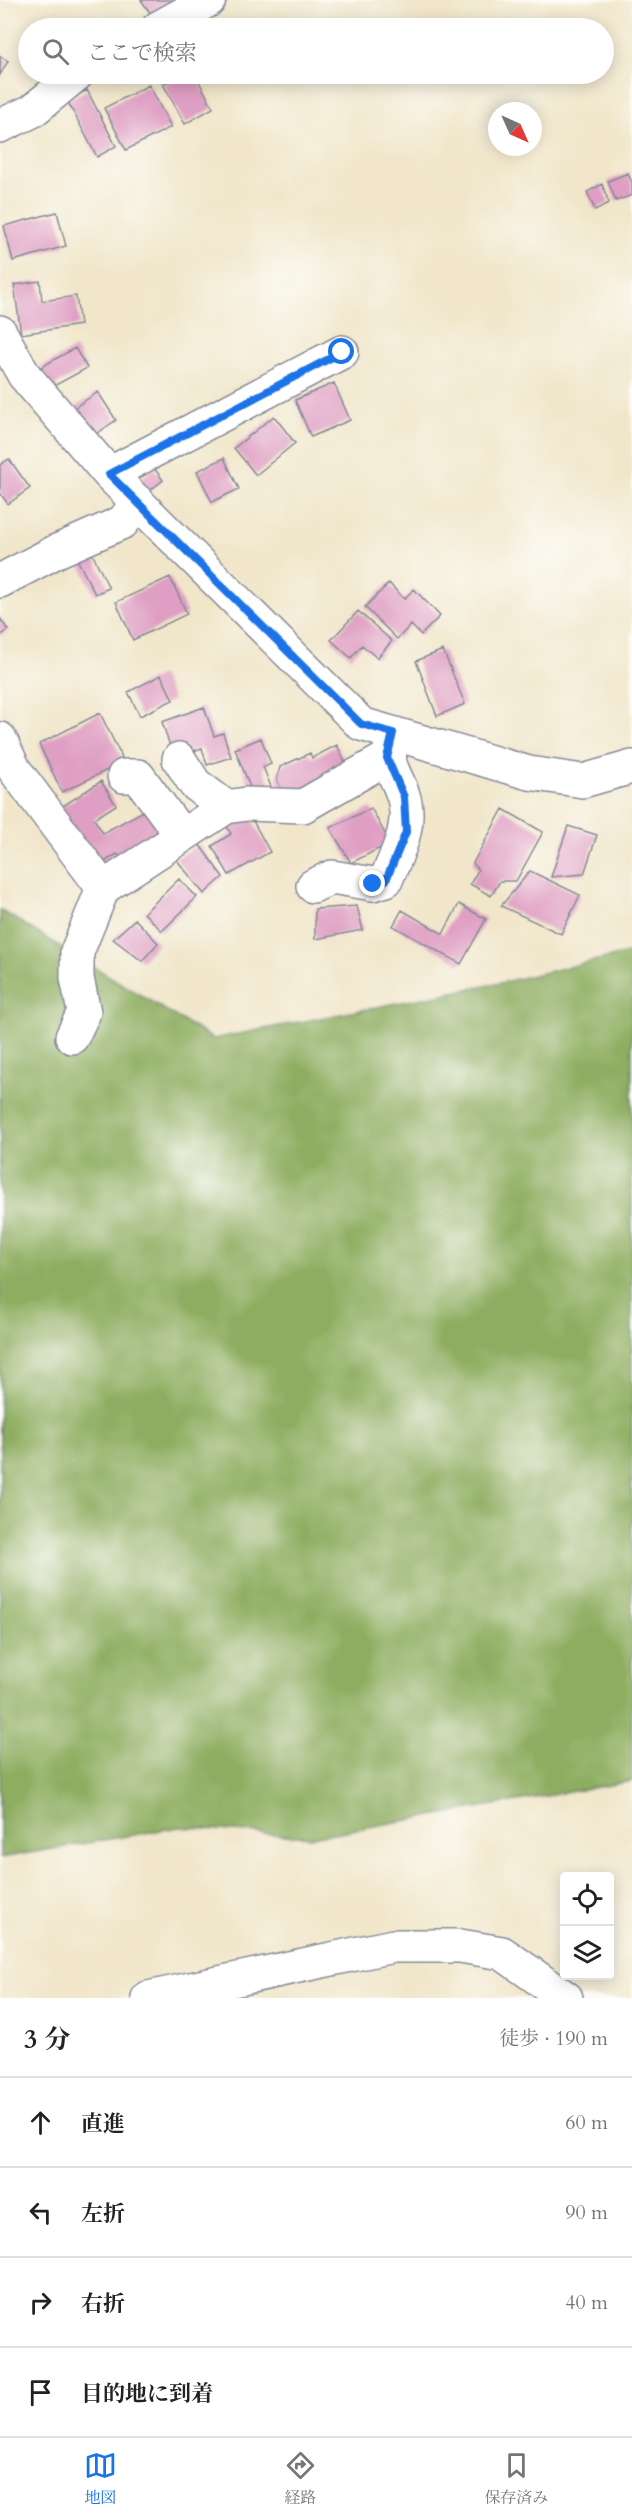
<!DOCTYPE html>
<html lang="ja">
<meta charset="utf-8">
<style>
body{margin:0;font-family:Cardo,"Noto Serif JP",serif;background:#f6f6f6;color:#222}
.controls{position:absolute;right:18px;bottom:18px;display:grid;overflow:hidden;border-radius:6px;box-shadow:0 3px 15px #0003}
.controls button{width:54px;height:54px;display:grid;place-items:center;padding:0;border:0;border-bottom:2px solid #e0e0e0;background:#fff;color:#222;font:30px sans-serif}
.compass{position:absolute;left:488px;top:102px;width:54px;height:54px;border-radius:50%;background:#fff;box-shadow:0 3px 15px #0003;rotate:135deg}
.stop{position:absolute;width:18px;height:18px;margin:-14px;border:4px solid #1a73e8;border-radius:50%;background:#fff}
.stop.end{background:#1a73e8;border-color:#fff;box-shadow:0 2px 6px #0008}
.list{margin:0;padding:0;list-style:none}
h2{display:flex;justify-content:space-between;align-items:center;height:78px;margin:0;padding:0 24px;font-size:26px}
h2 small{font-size:20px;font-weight:400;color:#767676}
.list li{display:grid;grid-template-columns:39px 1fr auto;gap:18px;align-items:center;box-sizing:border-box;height:90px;padding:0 24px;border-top:2px solid #e0e0e0}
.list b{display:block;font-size:22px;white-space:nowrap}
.list em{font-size:20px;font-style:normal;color:#767676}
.icon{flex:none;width:33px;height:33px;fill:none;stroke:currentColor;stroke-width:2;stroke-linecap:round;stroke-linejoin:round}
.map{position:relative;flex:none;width:632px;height:1998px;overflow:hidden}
.search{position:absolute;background:#fff;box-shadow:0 3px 15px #0003;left:18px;right:18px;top:18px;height:66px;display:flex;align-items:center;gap:15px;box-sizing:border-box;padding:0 21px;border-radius:33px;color:#767676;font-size:22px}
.sheet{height:438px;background:#fff}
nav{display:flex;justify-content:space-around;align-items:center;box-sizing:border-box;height:84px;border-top:2px solid #e0e0e0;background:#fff;font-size:16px;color:#767676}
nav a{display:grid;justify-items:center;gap:3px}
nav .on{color:#1a73e8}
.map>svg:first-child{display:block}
.forest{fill:#8ead60;stroke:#546e5f;stroke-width:1.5}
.building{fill:#df9ec3}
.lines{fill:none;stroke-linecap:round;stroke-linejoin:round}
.minor-casing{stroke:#868a94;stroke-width:36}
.minor{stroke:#fff;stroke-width:33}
.route{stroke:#1a73e8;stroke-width:8}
</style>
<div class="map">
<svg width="632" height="1998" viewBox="0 0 632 1998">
<rect width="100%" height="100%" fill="#fdfcf7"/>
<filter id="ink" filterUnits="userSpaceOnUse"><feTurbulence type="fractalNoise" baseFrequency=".0167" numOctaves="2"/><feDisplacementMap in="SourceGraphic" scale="12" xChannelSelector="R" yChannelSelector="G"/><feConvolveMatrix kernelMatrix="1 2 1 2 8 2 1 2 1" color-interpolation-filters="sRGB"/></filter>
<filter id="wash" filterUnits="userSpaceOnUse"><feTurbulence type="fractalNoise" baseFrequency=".008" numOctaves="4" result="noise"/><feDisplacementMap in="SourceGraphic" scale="24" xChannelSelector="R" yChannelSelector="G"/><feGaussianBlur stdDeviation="1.35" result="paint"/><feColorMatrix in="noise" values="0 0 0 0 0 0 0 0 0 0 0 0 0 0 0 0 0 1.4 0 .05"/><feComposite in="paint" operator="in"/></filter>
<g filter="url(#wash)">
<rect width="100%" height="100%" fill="#f1e6ca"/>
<path class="forest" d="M 0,910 L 213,1039 L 500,983 L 632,952 L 632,1781 L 311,1837 L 179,1827 L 0,1858 Z"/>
<g id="blocks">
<path class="building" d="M 141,0 L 179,0 L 153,17 Z
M 0,56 L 8,61 L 0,75 Z
M 182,74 L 195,74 L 213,108 L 185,124 L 163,84 Z
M 149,85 L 171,127 L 126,150 L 104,108 Z
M 87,90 L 116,146 L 97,157 L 67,100 Z
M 628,173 L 632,183 L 632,195 L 616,201 L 608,181 Z
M 602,184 L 609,203 L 595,210 L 587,192 Z
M 57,212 L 66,246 L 13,261 L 4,226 Z
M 40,281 L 42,301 L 76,296 L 80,325 L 21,334 L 14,285 Z
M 75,348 L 87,368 L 52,387 L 41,367 Z
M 334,383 L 350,420 L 311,437 L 295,400 Z
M 98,392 L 116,420 L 92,437 L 74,408 Z
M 274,416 L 295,443 L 256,475 L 234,448 Z
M 224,458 L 239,489 L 212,502 L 197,471 Z
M 9,459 L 30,488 L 8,504 L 0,493 L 0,465 Z
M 154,468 L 163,480 L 148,492 L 138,480 Z
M 90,549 L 109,588 L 95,594 L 76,557 Z
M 170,577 L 187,614 L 133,640 L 116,602 Z
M 389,583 L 404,599 L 414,589 L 440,616 L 421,635 L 411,625 L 397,639 L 365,607 Z
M 358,611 L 392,641 L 377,658 L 362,645 L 351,658 L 331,640 Z
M 0,618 L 8,630 L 0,636 Z
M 443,650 L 465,704 L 437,716 L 416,661 Z
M 161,675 L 173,700 L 140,716 L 128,692 Z
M 204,707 L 214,736 L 223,733 L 231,757 L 207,765 L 202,748 L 174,758 L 162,722 Z
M 100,713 L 124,762 L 62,792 L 39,744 Z
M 261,738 L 271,764 L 263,767 L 272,789 L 254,797 L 235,749 Z
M 337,745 L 350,772 L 288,802 L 277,780 L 280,767 L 310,753 L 312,758 Z
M 101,781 L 116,805 L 94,819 L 103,833 L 147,809 L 162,835 L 123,858 L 117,854 L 95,868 L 57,810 Z
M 371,808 L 390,843 L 351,863 L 330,828 Z
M 503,809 L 543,832 L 516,881 L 500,881 L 491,896 L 470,884 L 478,870 L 473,863 Z
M 248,812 L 270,852 L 229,875 L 212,846 L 231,834 L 226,825 Z
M 568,826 L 597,835 L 584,874 L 551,877 Z
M 199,844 L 223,877 L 204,894 L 176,859 Z
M 530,871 L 580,895 L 561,934 L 501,906 Z
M 179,879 L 197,897 L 162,931 L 144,913 Z
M 459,904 L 486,919 L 461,964 L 393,926 L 402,910 L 443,934 Z
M 357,906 L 363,930 L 315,939 L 315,909 Z
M 135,919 L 158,943 L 142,961 L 113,939 Z"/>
</g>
</g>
<g filter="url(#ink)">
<use href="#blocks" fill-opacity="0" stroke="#868a94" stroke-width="1.5"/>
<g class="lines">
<g class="minor-casing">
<path id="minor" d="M 158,28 L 209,0
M 0,126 L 32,111 L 77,74
M 0,332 L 24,375 L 109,474 L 361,724 L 529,773 L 583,781 L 632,767
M 109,474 L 342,352
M 0,581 L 57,551 L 123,522 L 138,502
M 0,739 L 14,769 L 103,888 L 226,807
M 179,759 L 195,784 L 226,807 L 246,804 L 303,806 L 387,758
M 124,776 L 138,776 L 182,836
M 313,886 L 332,877 L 373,884 L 386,880 C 397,853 413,825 403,795 C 394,768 385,769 392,738
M 72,1037 L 84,1012 L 77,978 L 77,952 L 103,888
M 148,1998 L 393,1946 L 460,1946 L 502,1953 L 566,1998"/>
</g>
<use href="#minor" class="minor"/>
</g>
</g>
<g class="lines" filter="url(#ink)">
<path class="route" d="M 342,352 L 109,474 L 361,724 L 393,733 L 387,758 L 404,797 L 406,832 L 386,880 L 373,884"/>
</g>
</svg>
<div class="controls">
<button><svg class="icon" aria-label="locate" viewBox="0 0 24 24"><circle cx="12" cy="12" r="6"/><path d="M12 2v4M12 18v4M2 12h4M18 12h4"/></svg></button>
<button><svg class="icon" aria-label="layers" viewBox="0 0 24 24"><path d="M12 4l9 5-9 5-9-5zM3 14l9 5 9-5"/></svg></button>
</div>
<svg class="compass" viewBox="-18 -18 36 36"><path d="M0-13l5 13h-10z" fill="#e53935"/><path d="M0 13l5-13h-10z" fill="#767676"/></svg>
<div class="stop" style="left:342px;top:352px"></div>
<div class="stop end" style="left:373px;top:884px"></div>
<div class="search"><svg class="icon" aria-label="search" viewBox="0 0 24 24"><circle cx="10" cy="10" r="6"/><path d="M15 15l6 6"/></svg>ここで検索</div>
</div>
<section class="sheet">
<h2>3 分<small>徒歩 · 190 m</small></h2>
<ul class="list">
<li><svg class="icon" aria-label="ahead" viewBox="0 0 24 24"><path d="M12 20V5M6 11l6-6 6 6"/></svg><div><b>直進</b></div><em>60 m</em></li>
<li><svg class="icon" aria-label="left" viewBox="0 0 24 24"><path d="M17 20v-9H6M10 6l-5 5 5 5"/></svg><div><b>左折</b></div><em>90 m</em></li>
<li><svg class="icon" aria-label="right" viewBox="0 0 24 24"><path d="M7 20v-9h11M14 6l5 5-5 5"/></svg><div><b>右折</b></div><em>40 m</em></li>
<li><svg class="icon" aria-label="arrive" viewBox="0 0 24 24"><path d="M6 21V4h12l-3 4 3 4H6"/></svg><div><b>目的地に到着</b></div></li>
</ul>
</section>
<nav>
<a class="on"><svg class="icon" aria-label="map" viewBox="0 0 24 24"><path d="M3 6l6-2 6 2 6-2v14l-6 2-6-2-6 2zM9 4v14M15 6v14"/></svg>地図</a>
<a><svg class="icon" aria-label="directions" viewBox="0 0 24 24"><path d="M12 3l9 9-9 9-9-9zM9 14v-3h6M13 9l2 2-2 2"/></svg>経路</a>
<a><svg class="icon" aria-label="saved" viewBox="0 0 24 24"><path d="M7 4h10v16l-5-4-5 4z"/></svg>保存済み</a>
</nav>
